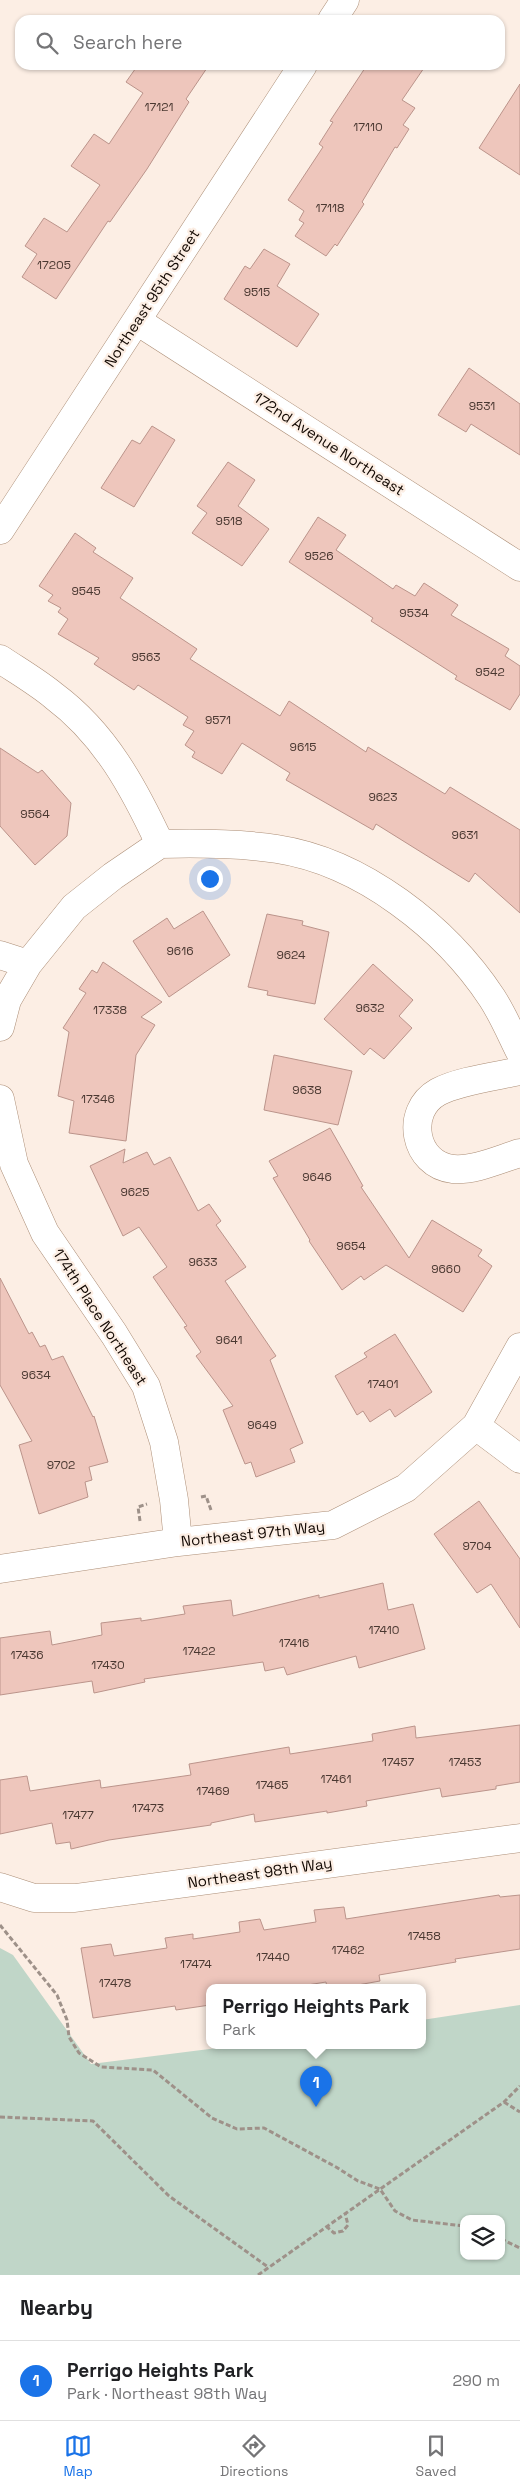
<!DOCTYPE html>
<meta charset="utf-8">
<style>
body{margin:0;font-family:"Space Grotesk",sans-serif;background:#f6f6f6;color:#202124}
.controls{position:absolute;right:15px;bottom:15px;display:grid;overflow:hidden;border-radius:10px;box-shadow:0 1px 4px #0004}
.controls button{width:45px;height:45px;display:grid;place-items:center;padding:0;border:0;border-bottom:1px solid #e0e0e0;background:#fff;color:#202124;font:25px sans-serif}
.you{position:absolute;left:209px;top:878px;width:18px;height:18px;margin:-12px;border:4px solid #fff;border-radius:50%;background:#1a73e8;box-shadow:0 0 0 8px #1a73e833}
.badge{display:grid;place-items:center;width:32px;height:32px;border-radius:50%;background:#1a73e8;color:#fff;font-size:16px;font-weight:700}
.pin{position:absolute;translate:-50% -41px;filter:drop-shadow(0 1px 2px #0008)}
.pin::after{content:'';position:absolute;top:26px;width:18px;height:15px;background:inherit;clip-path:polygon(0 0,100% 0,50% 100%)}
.popup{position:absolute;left:206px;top:1984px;width:220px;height:65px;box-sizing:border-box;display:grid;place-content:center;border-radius:10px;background:#fff;filter:drop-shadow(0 1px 4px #0005);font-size:16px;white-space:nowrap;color:#757577}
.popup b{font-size:19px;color:#202124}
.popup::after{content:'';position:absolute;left:50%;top:100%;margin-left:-10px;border:10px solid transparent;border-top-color:#fff}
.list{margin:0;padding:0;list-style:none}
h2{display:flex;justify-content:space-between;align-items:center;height:65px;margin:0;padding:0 20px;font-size:21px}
h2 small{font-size:16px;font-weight:400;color:#757577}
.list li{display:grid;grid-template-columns:32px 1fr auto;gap:15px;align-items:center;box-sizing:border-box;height:80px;padding:0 20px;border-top:1px solid #e0e0e0}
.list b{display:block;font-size:19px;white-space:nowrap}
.list p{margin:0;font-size:16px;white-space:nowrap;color:#757577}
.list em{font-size:16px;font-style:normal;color:#757577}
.icon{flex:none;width:28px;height:28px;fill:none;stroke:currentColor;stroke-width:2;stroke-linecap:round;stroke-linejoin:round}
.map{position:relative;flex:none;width:520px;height:2275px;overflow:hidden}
.search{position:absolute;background:#fff;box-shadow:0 1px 4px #0004;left:15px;right:15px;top:15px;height:55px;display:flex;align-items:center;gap:12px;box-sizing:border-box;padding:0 18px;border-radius:15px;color:#757577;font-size:19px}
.sheet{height:145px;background:#fff}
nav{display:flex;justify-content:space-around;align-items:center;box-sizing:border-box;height:70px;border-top:1px solid #e0e0e0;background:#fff;font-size:14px;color:#757577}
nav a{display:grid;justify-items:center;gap:2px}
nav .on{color:#1a73e8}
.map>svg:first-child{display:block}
.green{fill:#c0d6c8;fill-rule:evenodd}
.building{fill:#eec6bc;stroke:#bb948b}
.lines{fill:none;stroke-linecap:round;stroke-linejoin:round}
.minor-casing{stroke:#ac8e77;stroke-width:29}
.path{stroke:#9e9189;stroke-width:3;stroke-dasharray:5 2.5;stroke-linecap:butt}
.minor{stroke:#fff;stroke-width:28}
.labels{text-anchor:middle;stroke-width:4.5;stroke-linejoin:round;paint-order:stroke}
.number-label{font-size:12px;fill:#4a3831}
.street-label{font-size:15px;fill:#130903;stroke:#fceee4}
</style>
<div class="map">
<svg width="520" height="2275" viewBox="0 0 520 2275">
<rect width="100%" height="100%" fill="#fceee4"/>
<path class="green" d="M 0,1948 L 13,1955 L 91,2064 L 233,2046 L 422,2046 L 422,2020 L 520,2005 L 520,2275 L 0,2275 ZM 464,2219 L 501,2219 L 501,2256 L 464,2256 Z"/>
<path class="building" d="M 138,65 L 209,65 L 186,99 L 189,102 L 147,169 L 110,222 L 108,221 L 56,299 L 22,277 L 37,254 L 25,246 L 44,218 L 67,232 L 100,185 L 71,166 L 94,134 L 109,144 L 143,93 L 126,82 Z
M 367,65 L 426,65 L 402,100 L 415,108 L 403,125 L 409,129 L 397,148 L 395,147 L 362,202 L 364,204 L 337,246 L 335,244 L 326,256 L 295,236 L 304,223 L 299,220 L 304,211 L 288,200 L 323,147 L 319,144 L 333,122 L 330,121 Z
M 520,84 L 520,175 L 479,148 Z
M 264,249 L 290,264 L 277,286 L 319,314 L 297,347 L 224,299 L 245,266 L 250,269 Z
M 469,368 L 520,404 L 520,455 L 471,424 L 466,432 L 438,415 Z
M 152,426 L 175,440 L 134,507 L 101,488 L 132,440 L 140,444 Z
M 228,462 L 255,480 L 238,506 L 269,529 L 242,566 L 192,533 L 207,513 L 197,506 Z
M 318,517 L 346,535 L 336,550 L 393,589 L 396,585 L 415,596 L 424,583 L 458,605 L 451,615 L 509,649 L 505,656 L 520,666 L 520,694 L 510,710 L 455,679 L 457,676 L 371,621 L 373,618 L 289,562 Z
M 75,533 L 96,548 L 93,552 L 133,578 L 120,598 L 197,649 L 190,659 L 280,716 L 289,701 L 366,752 L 368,747 L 445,794 L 450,787 L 520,830 L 520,913 L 475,873 L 469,882 L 376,824 L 373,830 L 286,780 L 290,773 L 242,743 L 222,774 L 192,757 L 195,752 L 185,745 L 194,731 L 183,725 L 188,717 L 138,685 L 134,690 L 94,664 L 99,658 L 58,634 L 68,619 L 58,612 L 61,608 L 48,601 L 53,595 L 39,586 Z
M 0,748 L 38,773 L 42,770 L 71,803 L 67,836 L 35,865 L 0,826 Z
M 203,911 L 230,955 L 169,997 L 133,941 L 167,918 L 174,929 Z
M 267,914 L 303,921 L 302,925 L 329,932 L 315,1004 L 267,995 L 268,991 L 248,987 Z
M 103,962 L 162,1002 L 141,1017 L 155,1025 L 136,1055 L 126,1141 L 69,1133 L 74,1101 L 58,1096 L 69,1032 L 63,1028 L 86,993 L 79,989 L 92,970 L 97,973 Z
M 373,964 L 413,1000 L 399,1016 L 412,1028 L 384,1059 L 370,1048 L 364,1055 L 324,1019 Z
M 274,1055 L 352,1071 L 338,1125 L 264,1110 Z
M 330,1128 L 363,1186 L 361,1187 L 409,1258 L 432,1220 L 482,1250 L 478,1256 L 492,1266 L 463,1312 L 386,1265 L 364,1280 L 361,1276 L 342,1290 L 309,1241 L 310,1240 L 273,1178 L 278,1176 L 269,1161 Z
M 125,1149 L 123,1163 L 147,1152 L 154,1165 L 170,1157 L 198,1211 L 209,1204 L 221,1221 L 216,1225 L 246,1267 L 225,1281 L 276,1356 L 270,1360 L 303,1443 L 290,1449 L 295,1462 L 256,1477 L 251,1462 L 245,1464 L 223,1410 L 233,1406 L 196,1356 L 201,1352 L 184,1327 L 187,1326 L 153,1277 L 167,1267 L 139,1227 L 123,1236 L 90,1166 Z
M 0,1278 L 29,1334 L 32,1332 L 40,1347 L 45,1345 L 52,1360 L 63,1356 L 93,1417 L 94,1416 L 108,1462 L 89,1467 L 92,1480 L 85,1482 L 88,1497 L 39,1514 L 19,1445 L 32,1441 L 0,1385 Z
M 395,1334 L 432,1392 L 395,1417 L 390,1409 L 370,1422 L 363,1411 L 357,1415 L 335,1376 L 367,1357 L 364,1353 Z
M 479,1501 L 520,1559 L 520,1628 L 491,1584 L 477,1593 L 434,1534 Z
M 383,1583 L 388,1610 L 413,1604 L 425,1649 L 359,1668 L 356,1656 L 287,1675 L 284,1667 L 265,1671 L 263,1662 L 144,1679 L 145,1682 L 94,1693 L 92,1681 L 0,1695 L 0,1638 L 50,1631 L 52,1645 L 102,1635 L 101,1623 L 141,1618 L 141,1621 L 185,1614 L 183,1606 L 231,1600 L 233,1616 L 319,1595 L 319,1598 Z
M 520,1725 L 520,1782 L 496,1786 L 496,1789 L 442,1797 L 440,1788 L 366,1801 L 367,1806 L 327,1813 L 327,1811 L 255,1822 L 254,1814 L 211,1823 L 211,1825 L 109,1840 L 71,1849 L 70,1842 L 56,1844 L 52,1823 L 0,1834 L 0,1780 L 27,1776 L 30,1791 L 100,1780 L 101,1788 L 191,1775 L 189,1764 L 289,1747 L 290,1754 L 373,1741 L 372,1734 L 415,1726 L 416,1738 Z
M 499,1895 L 500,1897 L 520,1895 L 520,1949 L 455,1959 L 456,1962 L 379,1975 L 380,1981 L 341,1988 L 327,1988 L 326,1982 L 289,1988 L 210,1988 L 210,2005 L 176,2010 L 175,2006 L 93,2018 L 81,1948 L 111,1944 L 114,1956 L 167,1948 L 165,1938 L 193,1934 L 193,1939 L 240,1932 L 239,1922 L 260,1919 L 264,1930 L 316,1922 L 314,1910 L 344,1907 L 346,1919 Z"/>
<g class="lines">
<g class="minor-casing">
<path id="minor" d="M 332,20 L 345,0
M 137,321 L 520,567
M 0,530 L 303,65
M 0,659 C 18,671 37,682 54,696 C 105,734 134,788 160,844
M 160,844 C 200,843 238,843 277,849 C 362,862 446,928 492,998 C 503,1015 511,1034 520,1052
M 0,955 L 28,964
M 0,1027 L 7,1000 L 28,964 L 74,907 L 113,876 L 160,844
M 520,1071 C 497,1076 458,1081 438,1092 C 404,1111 414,1165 453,1169 C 474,1171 500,1159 520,1153
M 0,1099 L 14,1164 L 45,1233 L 114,1334 L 146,1386 L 164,1442 L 174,1500 L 178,1542
M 476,1426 L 520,1459
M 0,1569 L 178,1542 L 333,1525 L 406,1488 L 476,1426 L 520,1347
M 0,1887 L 34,1898 L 75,1898 L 520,1838"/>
</g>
<path class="path" d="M 201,1497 L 206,1496 L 211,1510
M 140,1521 L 138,1507 L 147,1504
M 0,1925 L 57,1995 L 67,2020 L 69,2037 L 79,2053 L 101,2067 L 153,2070 L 212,2118 L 237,2129 L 264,2128 L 336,2167 L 358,2181 L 380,2189 L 395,2211 L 412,2220 L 464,2226
M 504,2102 L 520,2112
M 0,2117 L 93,2121 L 169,2196 L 268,2267
M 326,2226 L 334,2233 L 343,2231 L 348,2225 L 345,2213
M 501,2239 L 520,2248
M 258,2275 L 504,2102 L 520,2086"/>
<use href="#minor" class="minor"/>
</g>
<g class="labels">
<g class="number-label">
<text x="159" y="111">17121</text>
<text x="368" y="131">17110</text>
<text x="330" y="212">17118</text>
<text x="54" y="269">17205</text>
<text x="257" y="296">9515</text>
<text x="482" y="410">9531</text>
<text x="229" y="525">9518</text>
<text x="319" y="560">9526</text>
<text x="86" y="595">9545</text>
<text x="414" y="617">9534</text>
<text x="146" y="661">9563</text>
<text x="490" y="676">9542</text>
<text x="218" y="724">9571</text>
<text x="303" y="751">9615</text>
<text x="383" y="801">9623</text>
<text x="35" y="818">9564</text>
<text x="465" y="839">9631</text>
<text x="180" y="955">9616</text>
<text x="291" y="959">9624</text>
<text x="370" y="1012">9632</text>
<text x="110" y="1014">17338</text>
<text x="307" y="1094">9638</text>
<text x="98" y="1103">17346</text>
<text x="317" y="1181">9646</text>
<text x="135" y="1196">9625</text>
<text x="351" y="1250">9654</text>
<text x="203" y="1266">9633</text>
<text x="446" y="1273">9660</text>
<text x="229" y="1344">9641</text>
<text x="36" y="1379">9634</text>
<text x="383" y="1388">17401</text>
<text x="262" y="1429">9649</text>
<text x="61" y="1469">9702</text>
<text x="477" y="1550">9704</text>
<text x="384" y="1634">17410</text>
<text x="294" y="1647">17416</text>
<text x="199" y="1655">17422</text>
<text x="27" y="1659">17436</text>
<text x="108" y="1669">17430</text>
<text x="398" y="1766">17457</text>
<text x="465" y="1766">17453</text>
<text x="336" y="1783">17461</text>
<text x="272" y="1789">17465</text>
<text x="213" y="1795">17469</text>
<text x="148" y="1812">17473</text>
<text x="78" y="1819">17477</text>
<text x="424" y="1940">17458</text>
<text x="348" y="1954">17462</text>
<text x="273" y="1961">17440</text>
<text x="196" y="1968">17474</text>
<text x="115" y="1987">17478</text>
</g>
<g class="street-label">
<text transform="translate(152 298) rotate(-57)" y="5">Northeast 95th Street</text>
<text transform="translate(329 444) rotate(33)" y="5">172nd Avenue Northeast</text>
<text transform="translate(100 1317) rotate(57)" y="5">174th Place Northeast</text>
<text transform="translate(253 1534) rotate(-6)" y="5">Northeast 97th Way</text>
<text transform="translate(260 1873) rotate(-8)" y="5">Northeast 98th Way</text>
</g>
</g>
</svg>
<div class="controls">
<button><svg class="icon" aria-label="layers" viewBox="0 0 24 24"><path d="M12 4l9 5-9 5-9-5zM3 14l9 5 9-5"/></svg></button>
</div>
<div class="you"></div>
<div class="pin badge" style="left:316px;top:2107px">1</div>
<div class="popup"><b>Perrigo Heights Park</b>Park</div>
<div class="search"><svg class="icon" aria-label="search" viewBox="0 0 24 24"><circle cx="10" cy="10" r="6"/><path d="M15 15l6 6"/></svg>Search here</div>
</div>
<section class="sheet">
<h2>Nearby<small></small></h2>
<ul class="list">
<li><span class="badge">1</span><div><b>Perrigo Heights Park</b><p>Park · Northeast 98th Way</p></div><em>290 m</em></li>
</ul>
</section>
<nav>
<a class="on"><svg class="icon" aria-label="map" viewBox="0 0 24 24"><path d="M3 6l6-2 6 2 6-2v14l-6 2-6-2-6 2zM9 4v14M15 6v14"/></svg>Map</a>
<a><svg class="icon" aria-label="directions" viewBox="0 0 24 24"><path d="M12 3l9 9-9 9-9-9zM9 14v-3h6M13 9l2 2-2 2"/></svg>Directions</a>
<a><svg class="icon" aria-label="saved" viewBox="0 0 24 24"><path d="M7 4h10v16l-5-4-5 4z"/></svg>Saved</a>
</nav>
